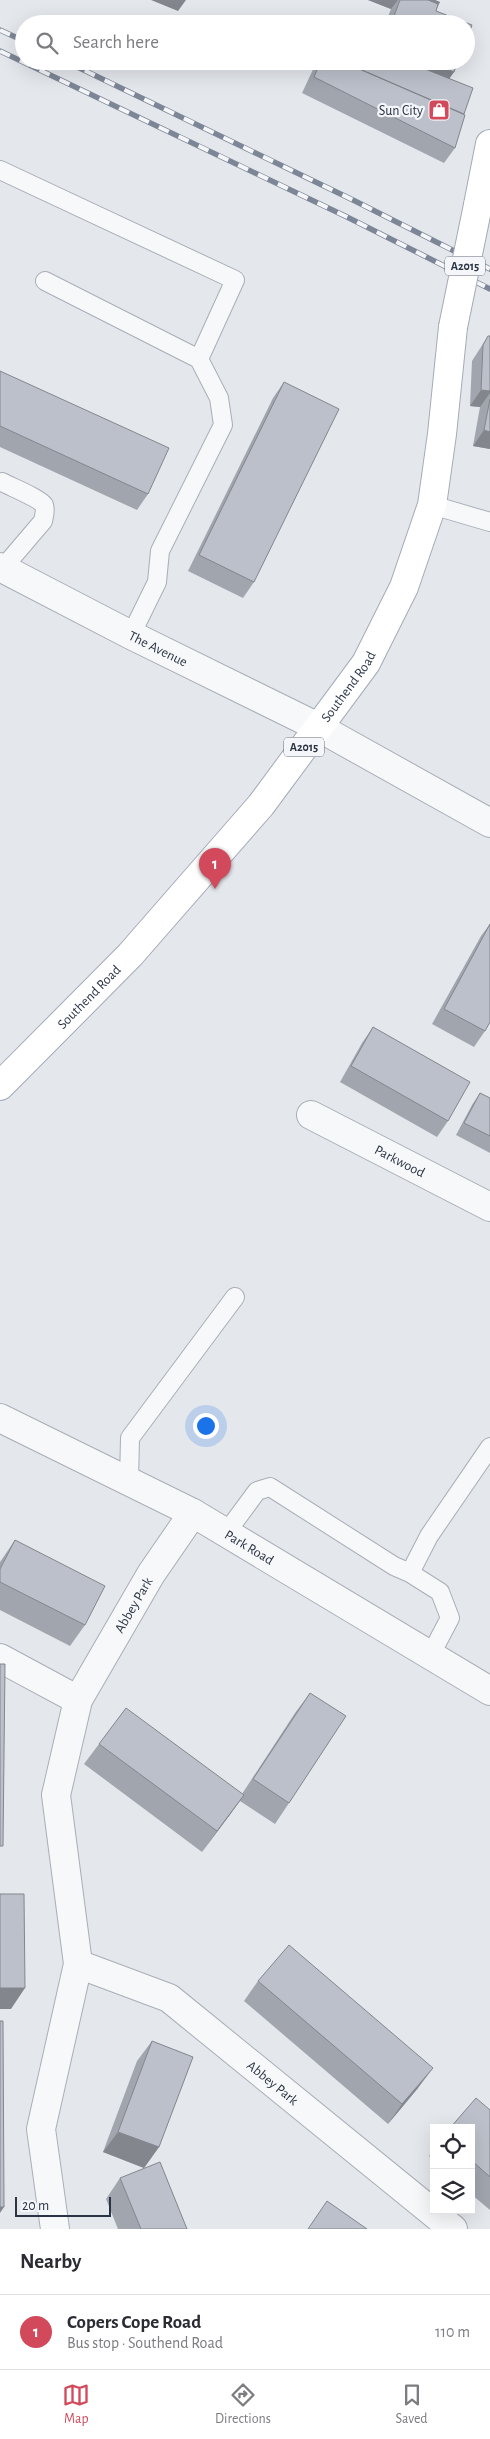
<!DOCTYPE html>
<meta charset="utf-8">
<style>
body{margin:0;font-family:"Alegreya Sans",sans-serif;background:#f2f2f3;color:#2b2b33}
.controls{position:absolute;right:15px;bottom:15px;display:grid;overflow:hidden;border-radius:0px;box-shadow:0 5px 20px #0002}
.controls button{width:45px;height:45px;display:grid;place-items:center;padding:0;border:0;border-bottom:1px solid #e1e1e2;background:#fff;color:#2b2b33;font:25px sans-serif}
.scale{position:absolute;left:15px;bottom:12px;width:96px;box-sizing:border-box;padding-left:5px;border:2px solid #2b3445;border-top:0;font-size:14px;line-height:18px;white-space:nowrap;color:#2b3445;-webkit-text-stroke:4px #f4f6f9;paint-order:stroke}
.you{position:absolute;left:205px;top:1425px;width:18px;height:18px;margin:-12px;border:4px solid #fff;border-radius:50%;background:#1a73e8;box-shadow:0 0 0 8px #1a73e833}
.badge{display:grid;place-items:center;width:32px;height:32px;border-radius:50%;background:#d1495b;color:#fff;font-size:16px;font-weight:700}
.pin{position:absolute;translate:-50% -41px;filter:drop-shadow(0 1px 2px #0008)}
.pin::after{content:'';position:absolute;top:26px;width:18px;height:15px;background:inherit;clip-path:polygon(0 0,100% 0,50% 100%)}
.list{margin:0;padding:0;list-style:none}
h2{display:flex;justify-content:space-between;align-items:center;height:65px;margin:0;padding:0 20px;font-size:21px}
h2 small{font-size:16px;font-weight:400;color:#7c7c81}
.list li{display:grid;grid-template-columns:32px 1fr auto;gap:15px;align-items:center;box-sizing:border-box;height:75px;padding:0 20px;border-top:1px solid #e1e1e2}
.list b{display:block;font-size:19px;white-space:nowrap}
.list p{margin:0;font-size:16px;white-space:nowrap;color:#7c7c81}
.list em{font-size:16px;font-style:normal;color:#7c7c81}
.icon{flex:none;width:28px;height:28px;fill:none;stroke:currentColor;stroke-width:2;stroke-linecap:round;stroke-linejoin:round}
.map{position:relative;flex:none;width:490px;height:2229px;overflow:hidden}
.search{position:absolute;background:#fff;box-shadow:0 5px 20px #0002;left:15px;right:15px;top:15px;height:55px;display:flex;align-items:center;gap:12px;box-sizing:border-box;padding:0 18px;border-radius:28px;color:#7c7c81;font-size:19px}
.sheet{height:140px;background:#fff}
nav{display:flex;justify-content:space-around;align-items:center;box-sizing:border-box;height:70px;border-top:1px solid #e1e1e2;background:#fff;font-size:14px;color:#7c7c81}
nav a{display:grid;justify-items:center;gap:2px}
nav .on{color:#d1495b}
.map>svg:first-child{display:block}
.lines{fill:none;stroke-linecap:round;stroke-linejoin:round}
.service-casing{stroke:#a9aeb7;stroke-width:20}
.minor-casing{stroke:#a9aeb7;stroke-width:30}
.tertiary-casing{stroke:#a9aeb7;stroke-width:30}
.primary-casing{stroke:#a3abb8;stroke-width:30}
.service{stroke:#f7f8fa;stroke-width:18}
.minor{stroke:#f7f8fa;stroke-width:28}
.tertiary{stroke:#f7f8fa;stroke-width:28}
.primary{stroke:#fff;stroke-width:28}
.rail-casing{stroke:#7d8696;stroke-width:5.5}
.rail{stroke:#f4f6f9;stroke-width:4;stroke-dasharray:11;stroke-linecap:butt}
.primary-bridge-casing{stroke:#a3abb8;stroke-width:30;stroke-linecap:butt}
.primary-bridge{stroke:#fff;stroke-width:28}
.wall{fill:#a1a5ae}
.shaded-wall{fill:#83868d}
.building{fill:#bbc0ca;stroke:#83868d}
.labels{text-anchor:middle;stroke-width:4.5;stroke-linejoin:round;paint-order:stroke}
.shield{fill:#f4f6f9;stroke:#676e7b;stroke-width:1}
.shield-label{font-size:12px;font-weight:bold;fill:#2b3445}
.poi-label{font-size:14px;fill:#2b3445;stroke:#f4f6f9;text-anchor:end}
.street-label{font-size:14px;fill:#2b3445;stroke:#f4f6f9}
</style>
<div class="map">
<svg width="490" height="2229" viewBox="0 0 490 2229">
<rect width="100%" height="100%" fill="#e4e7ec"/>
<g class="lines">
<g class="service-casing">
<path id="service" d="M 0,170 L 235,280 L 199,359 L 45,281
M 2,482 C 11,487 39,498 44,505 C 46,510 44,516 43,521 L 3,568
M 432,505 L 490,522
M 131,635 L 157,582 L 160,551 L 223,425 L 219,398 L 199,359
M 129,1482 L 130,1438 L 235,1297
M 226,1533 L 257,1491 L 270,1487 L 394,1566 L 410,1573
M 430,1656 L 450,1618 L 440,1592 L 410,1573 L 429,1536 L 490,1447"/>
</g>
<g class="minor-casing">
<g id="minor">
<path id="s1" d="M 0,567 L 131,635 L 318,727"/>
<path id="s2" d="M 311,1115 L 490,1207"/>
<path id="s3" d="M 0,1418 L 193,1513 L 490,1691"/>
<path d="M 0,1658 L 78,1700"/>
<path id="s4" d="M 78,1964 L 169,1998 L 453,2229"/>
<path id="s5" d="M 55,2229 L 41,2129 L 78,1964 L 56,1795 L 78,1700 L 151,1574 L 193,1513"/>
</g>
</g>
<g class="tertiary-casing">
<path id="tertiary" d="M 318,727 L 490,823"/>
</g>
<g class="primary-casing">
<g id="primary">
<path d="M 478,205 L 490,144"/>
<path id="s6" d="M 0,1086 L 130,955 L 261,805 L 366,663 L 404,587 L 432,505 L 442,434 L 453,327"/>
</g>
</g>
<use href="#service" class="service"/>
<use href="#minor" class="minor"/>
<use href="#tertiary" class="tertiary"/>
<use href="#primary" class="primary"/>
<g class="rail-casing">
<path id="rail" d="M 0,30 L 24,41
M 0,51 L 345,216 L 490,289
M 65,61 L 353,200 L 490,269"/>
</g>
<use href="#rail" class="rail"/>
<g class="primary-bridge-casing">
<path id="primary-bridge" d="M 453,327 L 478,205"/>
</g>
<use href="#primary-bridge" class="primary-bridge"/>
</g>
<path class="wall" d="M 368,0 L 435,0 L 440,2 L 436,11 L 466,24 L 385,24 L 391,9 Z
M 317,61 L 458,61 L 454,72 L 449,79 L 464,114 L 455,148 L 444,163 L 302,93 Z
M 488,336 L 490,336 L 490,449 L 473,446 L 480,407 L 470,406 L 472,361 Z
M 0,371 L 148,494 L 137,510 L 0,447 Z
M 284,382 L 254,582 L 243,598 L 188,571 L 273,398 Z
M 490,924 L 485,1031 L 474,1047 L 432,1024 L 481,936 Z
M 373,1027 L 448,1121 L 437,1137 L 340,1082 L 362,1043 Z
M 480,1093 L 490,1098 L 490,1153 L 456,1135 L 472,1105 Z
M 15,1540 L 85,1625 L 70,1646 L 0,1610 L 0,1562 Z
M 310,1693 L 289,1803 L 275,1824 L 240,1801 L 202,1852 L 84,1764 L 99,1744 L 242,1794 L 295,1713 Z
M 258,1981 L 418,2088 L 388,2124 L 244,2001 Z
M 152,2041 L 159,2147 L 144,2168 L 103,2152 L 137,2061 Z
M 490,2110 L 490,2210 L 471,2194 L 471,2128 Z
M 434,2149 L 434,2160 L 429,2156 Z
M 120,2178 L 187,2229 L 118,2229 L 106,2199 Z"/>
<path class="shaded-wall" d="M 151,0 L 186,0 L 178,11 Z
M 368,0 L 398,0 L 391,9 Z
M 400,0 L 435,0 L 440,2 L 426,22 Z
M 371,61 L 426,61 L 454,72 L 441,90 Z
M 481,390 L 490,391 L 490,393 L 480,407 L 470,406 Z
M 484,430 L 490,432 L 490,449 L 473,446 Z
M 244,1795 L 229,1816 L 202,1852 L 217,1831 Z
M 0,1988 L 25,1988 L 11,2009 L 0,2009 Z
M 433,2068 L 418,2088 L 388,2124 L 402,2104 Z
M 118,2132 L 159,2147 L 144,2168 L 103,2152 Z
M 0,2207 L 4,2207 L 0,2213 Z"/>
<path class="building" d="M 400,0 L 428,0 L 438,4 L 436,11 L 472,25 L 466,41 L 466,24 L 391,24 Z
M 321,61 L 341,61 L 465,115 L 455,148 L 314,77 Z
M 341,61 L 405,61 L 473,88 L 464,114 Z
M 426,61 L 458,61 L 454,72 Z
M 488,336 L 490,336 L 490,391 L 481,390 L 483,345 Z
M 0,371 L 169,448 L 148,494 L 0,426 Z
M 284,382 L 339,409 L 254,582 L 199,555 Z
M 490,399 L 490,432 L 484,430 Z
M 490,924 L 490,1022 L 485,1031 L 444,1009 Z
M 373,1027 L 470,1082 L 448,1121 L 351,1066 Z
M 480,1093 L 490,1098 L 490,1136 L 464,1123 Z
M 15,1540 L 105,1586 L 85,1625 L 0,1582 L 0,1569 Z
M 0,1664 L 5,1664 L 3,1846 L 0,1846 Z
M 310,1693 L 346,1716 L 289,1803 L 253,1779 Z
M 126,1708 L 244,1795 L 217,1831 L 99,1744 Z
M 0,1894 L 24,1894 L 25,1988 L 0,1988 Z
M 289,1945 L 433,2068 L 402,2104 L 258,1981 Z
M 0,2021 L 3,2021 L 4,2207 L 0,2207 Z
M 152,2041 L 193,2057 L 159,2147 L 118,2132 Z
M 476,2098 L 490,2110 L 490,2177 L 471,2160 L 471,2128 L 450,2128 Z
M 160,2162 L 187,2229 L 141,2229 L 120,2178 Z
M 327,2201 L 367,2229 L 308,2229 Z"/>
<defs>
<g id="shop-square" transform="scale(1.125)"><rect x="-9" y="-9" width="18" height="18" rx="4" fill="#d1495b" stroke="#f4f6f9"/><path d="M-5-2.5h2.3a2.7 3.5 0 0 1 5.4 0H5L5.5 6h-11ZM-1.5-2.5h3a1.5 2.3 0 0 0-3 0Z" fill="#fff"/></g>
</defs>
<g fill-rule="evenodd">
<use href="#shop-square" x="439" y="110"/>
</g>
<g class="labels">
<g class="shield">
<rect x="445" y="256.5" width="40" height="19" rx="4"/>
<rect x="284" y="737.5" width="40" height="19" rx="4"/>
</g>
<g class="shield-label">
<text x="465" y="270">A2015</text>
<text x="304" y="751">A2015</text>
</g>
<g class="poi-label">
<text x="423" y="115">Sun City</text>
</g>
<g class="street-label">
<text dy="5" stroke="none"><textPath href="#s1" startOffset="178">The Avenue</textPath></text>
<text dy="5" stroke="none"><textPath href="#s6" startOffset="531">Southend Road</textPath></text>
<text dy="5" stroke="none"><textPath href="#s6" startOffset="126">Southend Road</textPath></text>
<text dy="5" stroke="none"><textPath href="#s2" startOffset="100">Parkwood</textPath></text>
<text dy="5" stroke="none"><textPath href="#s3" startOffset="281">Park Road</textPath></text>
<text dy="5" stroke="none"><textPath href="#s5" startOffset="648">Abbey Park</textPath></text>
<text dy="5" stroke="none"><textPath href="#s4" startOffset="231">Abbey Park</textPath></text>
</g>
</g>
</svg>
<div class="controls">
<button><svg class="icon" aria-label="locate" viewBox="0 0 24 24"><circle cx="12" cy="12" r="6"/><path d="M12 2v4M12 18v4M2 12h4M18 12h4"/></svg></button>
<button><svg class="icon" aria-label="layers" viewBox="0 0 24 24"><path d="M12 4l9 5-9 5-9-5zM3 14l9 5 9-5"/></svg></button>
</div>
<div class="scale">20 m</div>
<div class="you"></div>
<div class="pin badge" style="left:215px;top:889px">1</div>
<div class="search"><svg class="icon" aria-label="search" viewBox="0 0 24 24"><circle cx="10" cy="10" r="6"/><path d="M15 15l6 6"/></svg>Search here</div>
</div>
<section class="sheet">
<h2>Nearby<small></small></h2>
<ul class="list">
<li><span class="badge">1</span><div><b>Copers Cope Road</b><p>Bus stop · Southend Road</p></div><em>110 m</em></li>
</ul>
</section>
<nav>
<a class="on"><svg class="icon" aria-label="map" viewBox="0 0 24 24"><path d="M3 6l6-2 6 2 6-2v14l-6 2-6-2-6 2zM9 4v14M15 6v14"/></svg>Map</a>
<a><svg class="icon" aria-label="directions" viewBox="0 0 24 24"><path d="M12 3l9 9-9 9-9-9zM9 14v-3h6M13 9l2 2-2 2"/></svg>Directions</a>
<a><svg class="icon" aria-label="saved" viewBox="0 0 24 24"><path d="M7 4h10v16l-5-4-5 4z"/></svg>Saved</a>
</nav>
